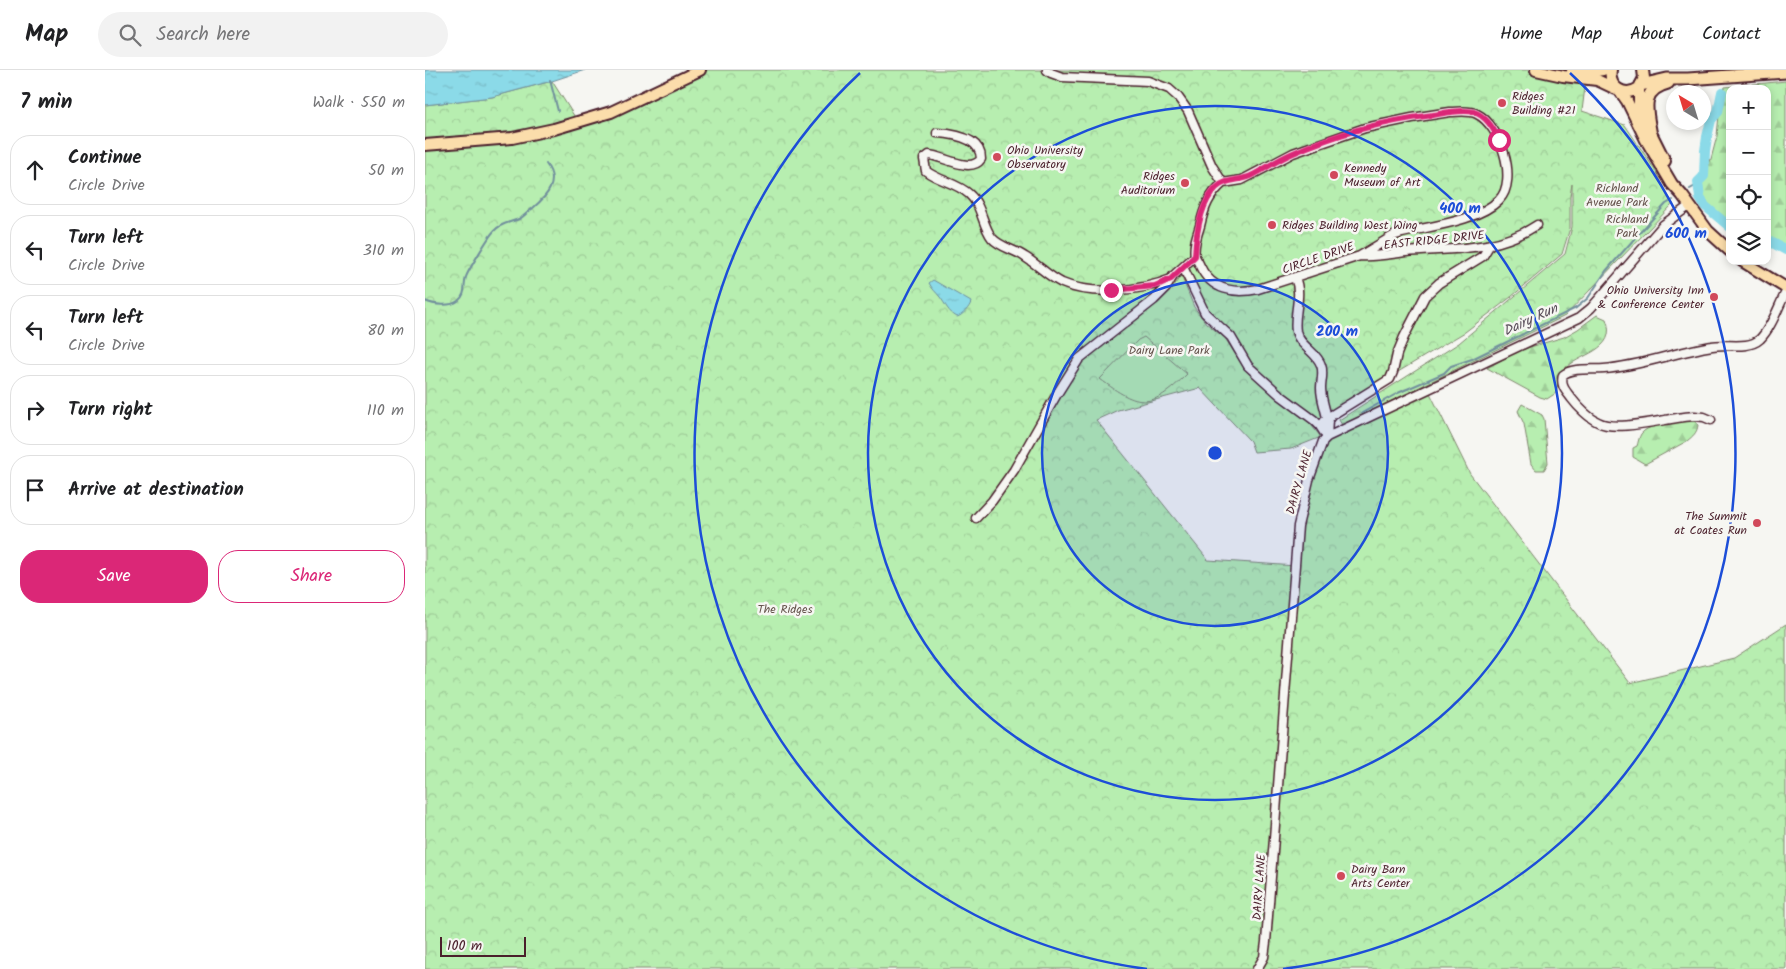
<!DOCTYPE html>
<meta charset="utf-8">
<style>
body{margin:0;font-family:Kalam,sans-serif;background:#f2f2f2;color:#202124}
.controls{position:absolute;right:15px;top:15px;display:grid;overflow:hidden;border-radius:10px;box-shadow:0 2px 8px #0003}
.controls button{width:45px;height:45px;display:grid;place-items:center;padding:0;border:0;border-bottom:1px solid #e0e0e0;background:#fff;color:#202124;font:25px sans-serif}
.compass{position:absolute;left:1241px;top:15px;width:45px;height:45px;border-radius:50%;background:#fff;box-shadow:0 2px 8px #0003;rotate:322deg}
.scale{position:absolute;left:15px;bottom:12px;width:86px;box-sizing:border-box;padding-left:5px;border:2px solid #4a1f2b;border-top:0;font-size:14px;line-height:18px;white-space:nowrap;color:#4a1f2b;-webkit-text-stroke:4px #f6f6f2;paint-order:stroke}
.stop{position:absolute;width:15px;height:15px;margin:-11px;border:4px solid #db2777;border-radius:50%;background:#fff}
.stop.end{background:#db2777;border-color:#fff;box-shadow:0 1px 5px #0008}
.list{margin:0;padding:0;list-style:none}
h2{display:flex;justify-content:space-between;align-items:center;height:65px;margin:0;padding:0 20px;font-size:21px}
h2 small{font-size:16px;font-weight:400;color:#757577}
.list li{display:grid;grid-template-columns:32px 1fr auto;gap:15px;align-items:center;box-sizing:border-box;height:70px;margin:0 10px 10px;padding:0 10px;border:1px solid #e0e0e0;border-radius:20px}
.list b{display:block;font-size:19px;white-space:nowrap}
.list p{margin:0;font-size:16px;white-space:nowrap;color:#757577}
.list em{font-size:16px;font-style:normal;color:#757577}
.actions{display:flex;gap:10px;padding:15px 20px}
.actions a{flex:1;padding:11px 0;border:1px solid #db2777;border-radius:20px;text-align:center;font-size:18px;color:#db2777}
.actions .main{background:#db2777;color:#fff}
.icon{flex:none;width:28px;height:28px;fill:none;stroke:currentColor;stroke-width:2;stroke-linecap:round;stroke-linejoin:round}
.map{position:relative;flex:none;width:1361px;height:899px;overflow:hidden}
header{display:flex;align-items:center;gap:30px;box-sizing:border-box;height:70px;padding:0 25px;background:#fff;border-bottom:1px solid #e0e0e0}
header strong{font-size:24px}
nav{display:flex;gap:28px;margin-inline-start:auto;font-size:18px}
.search{width:350px;height:45px;background:#f2f2f2;display:flex;align-items:center;gap:12px;box-sizing:border-box;padding:0 18px;border-radius:28px;color:#757577;font-size:19px}
main{display:flex}
aside{flex:1;background:#fff}
.map>svg:first-child{display:block}
.forest{fill:url(#forest-firs);stroke:#80866e}
.park{fill:url(#park-crowns);stroke:#80866e}
.pitch{fill:#b7eeb0;stroke:#80866e}
.water{fill:url(#water-ripples);stroke:#718f9c}
.lines{fill:none;stroke-linecap:round;stroke-linejoin:round}
.stream{stroke:#718f9c;stroke-width:2}
.river{stroke:#8bdae8;stroke-width:10}
.minor-casing{stroke:#4a1f2b;stroke-width:11}
.major-casing{stroke:#4a1f2b;stroke-width:14}
.highway-casing{stroke:#4a1f2b;stroke-width:15}
.minor{stroke:#f6f6f2;stroke-width:8}
.major{stroke:#fbddab;stroke-width:10}
.highway{stroke:#fbddab;stroke-width:11}
.route{stroke:#db2777;stroke-width:6}
.ring{fill:none;stroke:#1d4ed8;stroke-width:2.5}
.poi-dot{fill:#d1495b;stroke:#f6f6f2;stroke-width:2}
.labels{text-anchor:middle;stroke-width:5;stroke-linejoin:round;paint-order:stroke}
.poi-label{font-size:12px;fill:#4a1f2b;stroke:#f6f6f2;text-anchor:start}
.park-label{font-size:12px;fill:#65534c;stroke:#f6f6f2}
.street-label{font-size:12px;fill:#4a1f2b;stroke:#f6f6f2}
.water-label{font-size:14px;font-style:italic;fill:#5a4e5a;stroke:#f6f6f2}
.centre{fill:#1d4ed8;stroke:#f6f6f2;stroke-width:2.5}
.ring-label{font-size:15px;text-anchor:middle;font-weight:bold;fill:#1d4ed8;stroke:#f6f6f2;stroke-width:5;stroke-linejoin:round;paint-order:stroke}
</style>
<header>
<strong>Map</strong>
<div class="search"><svg class="icon" aria-label="search" viewBox="0 0 24 24"><circle cx="10" cy="10" r="6"/><path d="M15 15l6 6"/></svg>Search here</div>
<nav><a>Home</a><a>Map</a><a>About</a><a>Contact</a></nav>
</header>
<main>
<aside>
<h2>7 min<small>Walk · 550 m</small></h2>
<ul class="list">
<li><svg class="icon" aria-label="ahead" viewBox="0 0 24 24"><path d="M12 20V5M6 11l6-6 6 6"/></svg><div><b>Continue</b><p>Circle Drive</p></div><em>50 m</em></li>
<li><svg class="icon" aria-label="left" viewBox="0 0 24 24"><path d="M17 20v-9H6M10 6l-5 5 5 5"/></svg><div><b>Turn left</b><p>Circle Drive</p></div><em>310 m</em></li>
<li><svg class="icon" aria-label="left" viewBox="0 0 24 24"><path d="M17 20v-9H6M10 6l-5 5 5 5"/></svg><div><b>Turn left</b><p>Circle Drive</p></div><em>80 m</em></li>
<li><svg class="icon" aria-label="right" viewBox="0 0 24 24"><path d="M7 20v-9h11M14 6l5 5-5 5"/></svg><div><b>Turn right</b></div><em>110 m</em></li>
<li><svg class="icon" aria-label="arrive" viewBox="0 0 24 24"><path d="M6 21V4h12l-3 4 3 4H6"/></svg><div><b>Arrive at destination</b></div></li>
</ul>
<div class="actions"><a class="main">Save</a><a>Share</a></div>
</aside>
<div class="map">
<svg width="1361" height="899" viewBox="0 0 1361 899">
<defs>
<pattern id="forest-firs" width="22" height="20" patternUnits="userSpaceOnUse" patternTransform="scale(1.25)"><rect width="22" height="20" fill="#b7eeb0"/><path d="M5 1l3.5 6h-7zM16 11l3.5 6h-7z" fill="#9fcc98"/></pattern>
<pattern id="park-crowns" width="20" height="18" patternUnits="userSpaceOnUse" patternTransform="scale(1.25)"><rect width="20" height="18" fill="#b7eeb0"/><path d="M2 6a3 3 0 1 1 6 0M12 15a3 3 0 1 1 6 0" fill="none" stroke="#9fcc98"/></pattern>
<pattern id="water-ripples" width="26" height="14" patternUnits="userSpaceOnUse" patternTransform="scale(1.25)"><rect width="26" height="14" fill="#8bdae8"/><path d="M2 4q2-2 4 0t4 0M15 11q2-2 4 0t4 0" fill="none" stroke="#79bbc7"/></pattern>
</defs>
<rect width="100%" height="100%" fill="#f6f6f2"/>
<filter id="ink" filterUnits="userSpaceOnUse"><feTurbulence type="fractalNoise" baseFrequency=".02" numOctaves="2"/><feDisplacementMap in="SourceGraphic" scale="10" xChannelSelector="R" yChannelSelector="G"/><feConvolveMatrix kernelMatrix="1 2 1 2 8 2 1 2 1" color-interpolation-filters="sRGB"/></filter>
<g filter="url(#ink)">
<path class="forest" d="M 1361,11 L 1361,181 L 1342,171 L 1342,19 L 1305,19 L 1305,160 L 1274,132 L 1273,124 L 1277,110 L 1286,89 L 1292,66 L 1296,24 L 1300,17 Z
M 1172,245 L 1181,249 C 1194,282 1152,283 1138,301 C 1135,304 1132,318 1131,323 L 1122,329 L 1115,327 L 1062,298 L 1095,280 L 1139,267 L 1153,259 Z
M 1097,334 L 1117,345 L 1119,349 L 1123,393 L 1119,400 L 1111,400 L 1106,394 L 1099,354 L 1093,341 Z
M 1268,350 L 1271,352 L 1273,355 C 1272,363 1268,366 1262,371 L 1220,394 L 1208,387 L 1208,378 L 1212,376 C 1213,373 1214,367 1216,364 C 1224,353 1255,351 1268,350 Z"/>
<path class="park" d="M 275,0 L 1111,0 L 1161,9 L 1157,41 L 1200,55 L 1232,103 L 1247,135 L 1140,246 L 917,355 L 914,350 L 1034,273 L 1140,184 L 1147,157 L 1147,114 L 1145,126 L 1145,158 L 1137,184 L 1086,227 L 1040,262 L 894,349 L 858,323 L 827,293 L 809,265 L 783,240 L 768,209 L 764,196 L 661,282 L 648,302 L 660,287 L 724,240 L 747,219 L 756,205 L 769,237 L 781,253 L 800,268 L 821,301 L 852,328 L 882,350 L 896,367 L 866,379 L 829,382 L 825,371 L 775,318 L 693,340 L 671,350 L 783,490 L 871,496 L 873,456 L 902,367 L 1005,323 L 1045,404 L 1205,613 L 1309,588 L 1361,554 L 1361,899 L 0,899 L 0,35 L 67,27 L 127,11 L 153,52 Z"/>
<path class="pitch" d="M 719,267 L 762,304 C 726,340 714,338 675,309 L 713,270 Z"/>
<path class="water" d="M 0,0 L 160,0 L 127,11 L 67,27 L 0,35 Z
M 508,210 L 546,232 C 545,237 537,246 532,247 C 523,242 521,235 515,227 C 511,222 507,219 504,213 Z"/>
<g class="lines">
<path class="stream" d="M 125,10 L 133,41
M 1265,119 L 1274,114
M 0,231 C 9,235 25,237 33,231 C 42,224 38,216 41,207 C 43,201 64,166 69,161 C 77,152 86,153 96,148 C 100,145 104,141 108,138 C 122,126 135,112 121,94
M 937,343 L 973,323 L 1019,303 L 1026,296 L 1047,289 L 1151,238 L 1163,228 L 1181,201 L 1210,168 L 1241,134 L 1248,130"/>
<path class="river" d="M 1297,22 L 1293,42 L 1286,50 L 1282,67 L 1280,81 L 1279,106 L 1273,112 L 1275,128 L 1280,136 L 1305,157
M 1342,170 L 1361,180"/>
<g class="minor-casing">
<path id="minor" d="M 622,0 L 626,3 L 637,7 L 723,11 L 744,19 L 753,27 L 763,41 L 787,96 L 798,113
M 1025,42 C 1034,42 1044,40 1052,44 C 1075,55 1094,110 1074,130 C 1053,151 1006,156 977,163 L 968,166 L 935,186 L 833,219 C 809,224 786,220 775,196 C 774,193 771,189 770,186 C 768,176 772,165 775,156 C 779,138 784,125 798,113 L 817,110 L 868,83 L 940,58 L 987,48 Z
M 512,63 C 529,64 556,68 556,89 C 546,104 518,86 504,85 L 499,89 L 501,101 C 514,111 532,113 544,124 C 557,135 557,155 567,168 C 576,178 589,179 600,187 C 613,195 623,206 637,213 C 666,226 717,221 746,209
M 935,186 C 952,187 964,184 981,182 C 1027,178 1071,182 1112,155
M 758,197 L 780,243 L 806,267 L 823,296 L 855,325 L 889,350 L 895,356 L 902,367
M 870,208 C 878,225 868,244 871,261 C 874,276 892,282 896,295 C 899,302 896,311 896,318 C 896,328 900,338 902,348 L 898,353
M 1286,350 L 1279,347 L 1269,346 C 1245,347 1192,363 1173,352 C 1164,348 1153,337 1147,329 C 1141,321 1135,316 1138,305 C 1147,297 1167,300 1179,299 C 1216,296 1250,282 1287,276 C 1301,273 1323,280 1335,269 C 1347,257 1353,237 1361,222
M 902,367 L 903,350 L 907,345 L 965,309 L 968,302 L 972,284 L 979,267 L 1000,226 L 1014,213 L 1058,186 L 1064,176
M 551,448 L 567,431 L 589,400 L 632,324 L 654,289 L 729,230 L 741,218 L 748,206 L 770,186
M 832,899 L 839,887 L 841,872 L 873,456 L 884,410 L 898,371 L 902,367 L 1154,248 L 1166,238 L 1238,155 L 1264,136"/>
</g>
<g class="major-casing">
<path id="major" d="M 1111,0 L 1138,6 L 1172,10 L 1191,19
M 1186,0 C 1183,17 1199,28 1214,18 L 1219,8 L 1218,0
M 1147,1 L 1163,2 L 1178,0
M 1214,18 L 1214,39 L 1240,91
M 1194,20 L 1202,31 L 1221,70 L 1247,114 L 1257,125 L 1283,161 L 1305,181
M 0,75 L 87,68 L 129,59 L 186,42 L 275,0
M 1317,191 L 1361,218"/>
</g>
<g class="highway-casing">
<path id="highway" d="M 1216,15 L 1242,9 L 1263,9 L 1361,2
M 1225,60 C 1221,38 1216,20 1243,13"/>
</g>
<use href="#minor" class="minor"/>
<use href="#major" class="major"/>
<use href="#highway" class="highway"/>
</g>
</g>
<g class="lines" filter="url(#ink)">
<path class="route" d="M 686,220 L 730,216 L 746,209 L 770,186 C 771,164 775,134 791,118 C 800,109 814,111 826,106 C 840,99 852,90 866,84 C 910,64 960,51 1008,45 C 1020,43 1036,39 1049,42 C 1061,46 1069,59 1074,70"/>
</g>
<circle cx="790" cy="383" r="173" fill="#1d4ed8" fill-opacity=".12"/>
<g class="ring">
<circle cx="790" cy="383" r="173"/>
<circle cx="790" cy="383" r="347"/>
<path d="M722 899A520 520 0 0 1 435 3M1145 3A520 520 0 0 1 858 899"/>
</g>
<g class="poi-dot">
<circle cx="1077" cy="33" r="5"/>
<circle cx="572" cy="87" r="5"/>
<circle cx="909" cy="105" r="5"/>
<circle cx="760" cy="113" r="5"/>
<circle cx="847" cy="155" r="5"/>
<circle cx="1289" cy="227" r="5"/>
<circle cx="1332" cy="453" r="5"/>
<circle cx="916" cy="806" r="5"/>
</g>
<g class="labels">
<g class="poi-label">
<text x="1087" y="30">Ridges<tspan x="1087" dy="14">Building #21</tspan></text>
<text x="582" y="84">Ohio University<tspan x="582" dy="14">Observatory</tspan></text>
<text x="919" y="102">Kennedy<tspan x="919" dy="14">Museum of Art</tspan></text>
<text x="750" y="110" text-anchor="end">Ridges<tspan x="750" dy="14">Auditorium</tspan></text>
<text x="857" y="159">Ridges Building West Wing</text>
<text x="1279" y="224" text-anchor="end">Ohio University Inn<tspan x="1279" dy="14">&amp; Conference Center</tspan></text>
<text x="1322" y="450" text-anchor="end">The Summit<tspan x="1322" dy="14">at Coates Run</tspan></text>
<text x="926" y="803">Dairy Barn<tspan x="926" dy="14">Arts Center</tspan></text>
</g>
<g class="park-label">
<text x="1192" y="122">Richland<tspan x="1192" dy="14">Avenue Park</tspan></text>
<text x="1202" y="153">Richland<tspan x="1202" dy="14">Park</tspan></text>
<text x="744" y="284">Dairy Lane Park</text>
<text x="360" y="543">The Ridges</text>
</g>
<g class="street-label">
<text transform="translate(1009 170) rotate(-6)" y="4">EAST RIDGE DRIVE</text>
<text transform="translate(893 188) rotate(-19)" y="4">CIRCLE DRIVE</text>
<text transform="translate(874 412) rotate(-74)" y="4">DAIRY LANE</text>
<text transform="translate(834 817) rotate(-86)" y="4">DAIRY LANE</text>
</g>
<g class="water-label">
<text transform="translate(1105 249) rotate(-25)" y="5">Dairy Run</text>
</g>
</g>
<circle cx="790" cy="383" r="8" class="centre"/>
<g class="ring-label">
<text x="1035" y="143">400 m</text>
<text x="1261" y="168">600 m</text>
<text x="912" y="266">200 m</text>
</g>
</svg>
<div class="controls">
<button>+</button>
<button>−</button>
<button><svg class="icon" aria-label="locate" viewBox="0 0 24 24"><circle cx="12" cy="12" r="6"/><path d="M12 2v4M12 18v4M2 12h4M18 12h4"/></svg></button>
<button><svg class="icon" aria-label="layers" viewBox="0 0 24 24"><path d="M12 4l9 5-9 5-9-5zM3 14l9 5 9-5"/></svg></button>
</div>
<svg class="compass" viewBox="-18 -18 36 36"><path d="M0-13l5 13h-10z" fill="#e53935"/><path d="M0 13l5-13h-10z" fill="#757577"/></svg>
<div class="scale">100 m</div>
<div class="stop" style="left:1074px;top:70px"></div>
<div class="stop end" style="left:686px;top:220px"></div>
</div>
</main>
